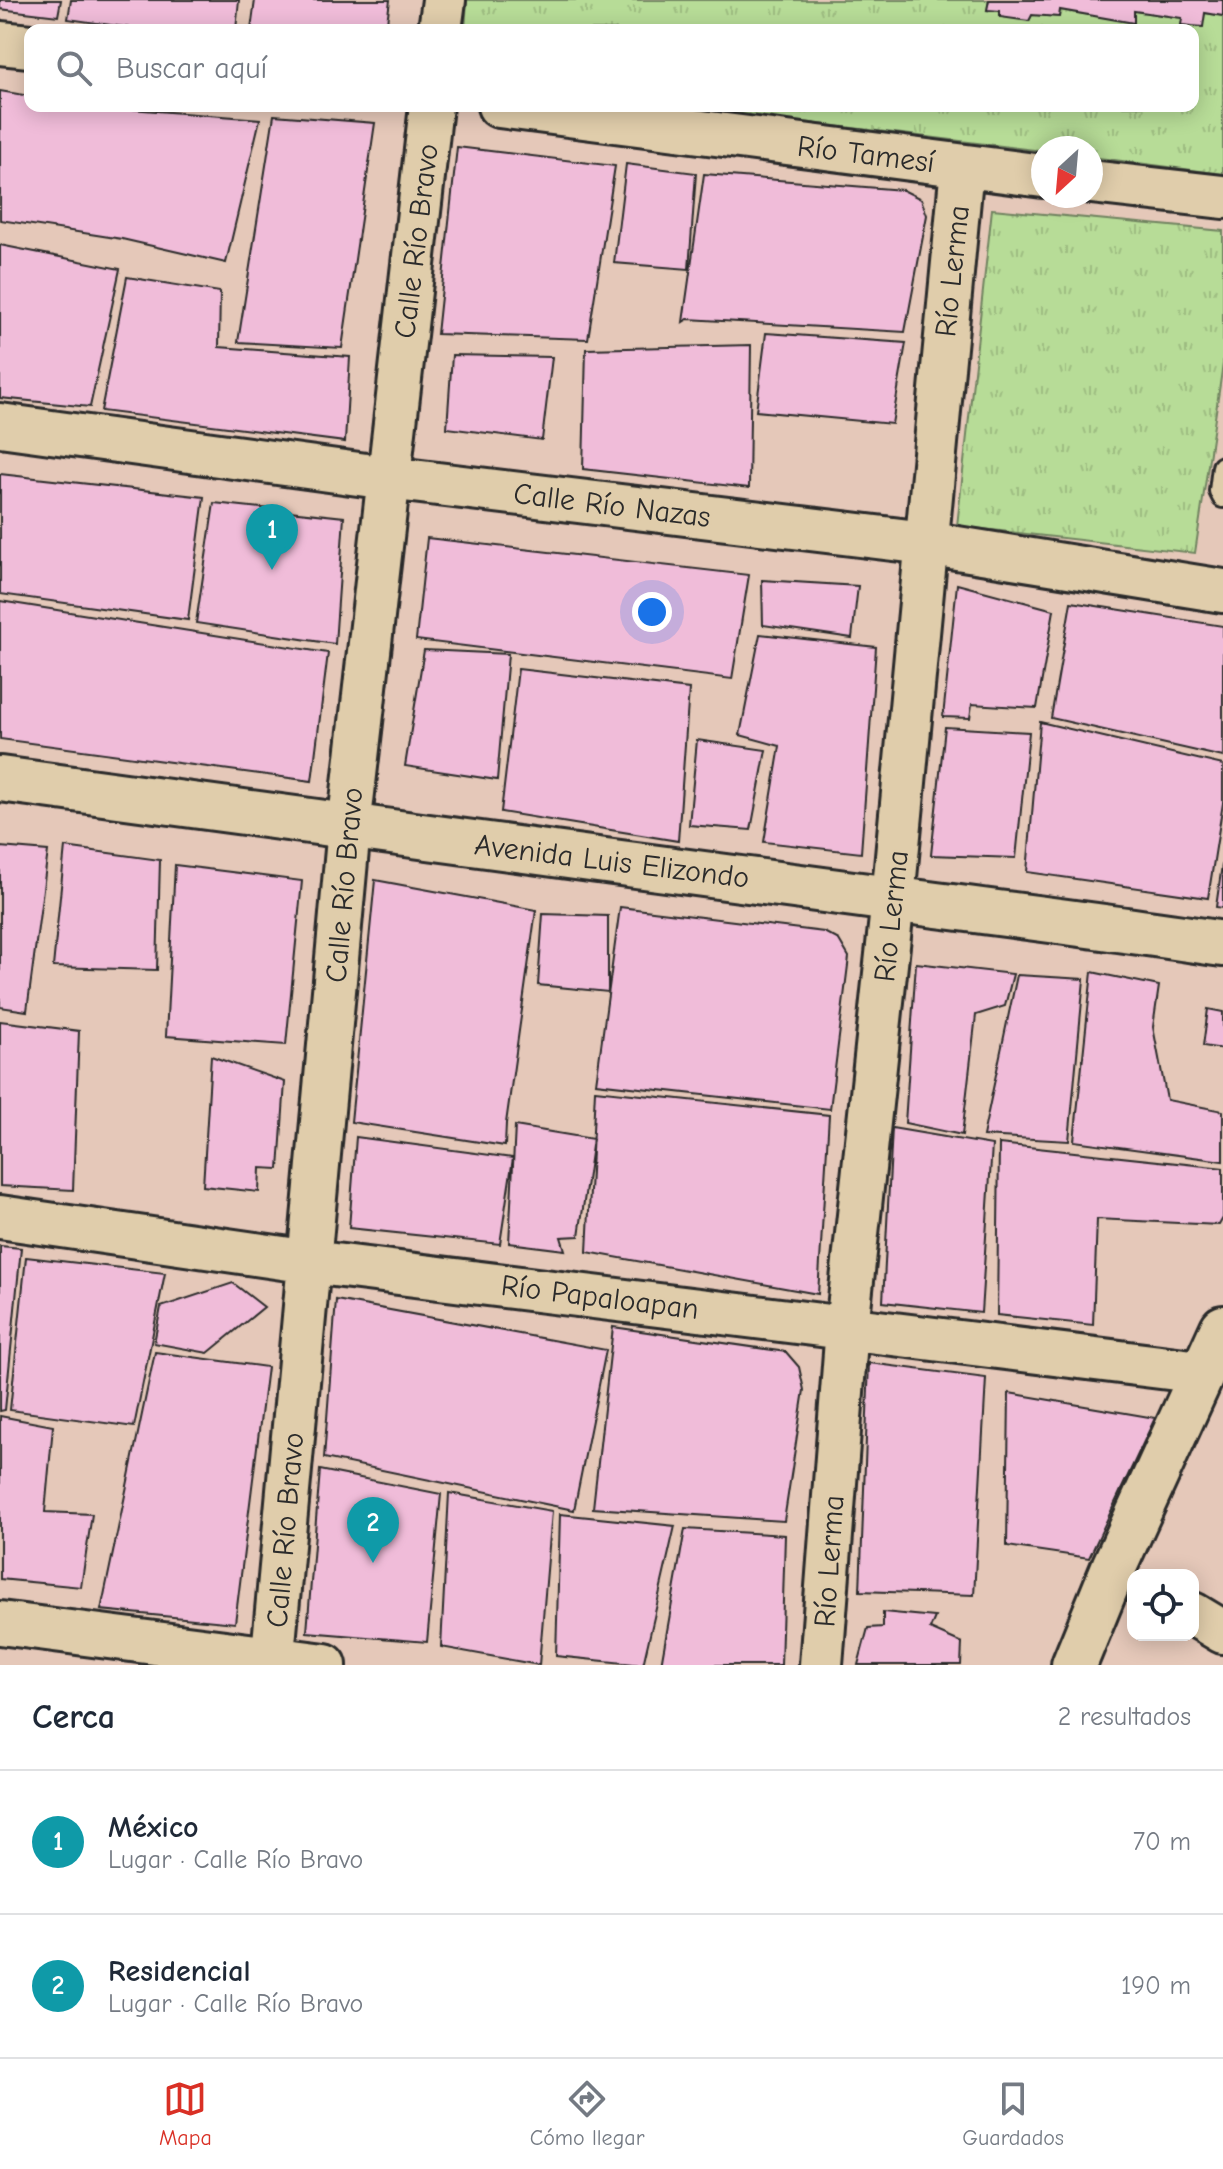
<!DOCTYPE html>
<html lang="es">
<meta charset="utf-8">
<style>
body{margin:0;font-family:"Comic Neue",sans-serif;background:#f2f2f3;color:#1f2937}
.controls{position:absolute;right:24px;bottom:24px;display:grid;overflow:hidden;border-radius:16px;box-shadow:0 4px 20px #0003}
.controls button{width:72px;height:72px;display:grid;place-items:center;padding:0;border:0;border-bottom:2px solid #e0e1e3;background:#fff;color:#1f2937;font:40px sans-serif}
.compass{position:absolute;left:1031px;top:136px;width:72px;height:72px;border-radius:50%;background:#fff;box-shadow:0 4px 20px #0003;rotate:206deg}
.you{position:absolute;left:652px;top:612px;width:28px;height:28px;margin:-20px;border:6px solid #fff;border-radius:50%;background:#1a73e8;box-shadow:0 0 0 12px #1a73e833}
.badge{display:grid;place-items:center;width:52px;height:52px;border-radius:50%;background:#d93025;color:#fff;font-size:26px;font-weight:700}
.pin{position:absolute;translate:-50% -66px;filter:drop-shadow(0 2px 4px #0008)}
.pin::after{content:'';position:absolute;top:42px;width:28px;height:24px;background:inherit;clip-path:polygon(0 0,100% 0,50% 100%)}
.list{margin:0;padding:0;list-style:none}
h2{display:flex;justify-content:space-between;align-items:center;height:104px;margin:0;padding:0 32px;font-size:34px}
h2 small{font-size:26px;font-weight:400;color:#747a83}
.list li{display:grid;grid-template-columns:52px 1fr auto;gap:24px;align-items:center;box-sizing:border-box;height:144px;padding:0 32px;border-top:2px solid #e0e1e3}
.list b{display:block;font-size:30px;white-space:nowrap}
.list p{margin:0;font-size:26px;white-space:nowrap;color:#747a83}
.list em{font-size:26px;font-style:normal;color:#747a83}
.icon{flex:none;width:44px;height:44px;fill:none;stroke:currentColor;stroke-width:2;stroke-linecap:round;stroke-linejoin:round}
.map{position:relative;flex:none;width:1223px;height:1665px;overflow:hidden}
.search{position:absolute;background:#fff;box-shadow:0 4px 20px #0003;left:24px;right:24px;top:24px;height:88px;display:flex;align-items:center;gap:20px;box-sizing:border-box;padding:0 28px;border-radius:16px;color:#747a83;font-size:30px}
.sheet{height:392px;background:#fff}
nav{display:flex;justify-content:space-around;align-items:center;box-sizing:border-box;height:112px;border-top:2px solid #e0e1e3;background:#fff;font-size:22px;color:#747a83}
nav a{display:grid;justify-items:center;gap:4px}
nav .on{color:#d93025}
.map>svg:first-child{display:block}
.grass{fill:url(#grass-tufts);stroke:#718461;stroke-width:2}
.building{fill:#f0bcd9;stroke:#2b2b2b;stroke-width:2}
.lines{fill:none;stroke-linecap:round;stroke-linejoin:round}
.service-casing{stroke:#2b2b2b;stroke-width:26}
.minor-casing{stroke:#2b2b2b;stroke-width:48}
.tertiary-casing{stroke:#2b2b2b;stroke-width:50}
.service{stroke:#e0cdab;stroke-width:20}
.minor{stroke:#e0cdab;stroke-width:42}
.tertiary{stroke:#e0cdab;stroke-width:44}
.labels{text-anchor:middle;stroke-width:6;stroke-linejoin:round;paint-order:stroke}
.street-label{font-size:30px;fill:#2b2b2b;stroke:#e0cdab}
</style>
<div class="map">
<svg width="1223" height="1665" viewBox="0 0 1223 1665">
<defs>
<pattern id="grass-tufts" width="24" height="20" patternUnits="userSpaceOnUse" patternTransform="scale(2)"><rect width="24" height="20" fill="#b7dc97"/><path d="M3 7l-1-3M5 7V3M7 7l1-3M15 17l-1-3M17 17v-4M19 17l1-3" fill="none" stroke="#9ebd82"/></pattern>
</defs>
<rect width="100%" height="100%" fill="#e5c8b9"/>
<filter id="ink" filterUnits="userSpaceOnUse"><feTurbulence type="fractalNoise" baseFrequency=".0125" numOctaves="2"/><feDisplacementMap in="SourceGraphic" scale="16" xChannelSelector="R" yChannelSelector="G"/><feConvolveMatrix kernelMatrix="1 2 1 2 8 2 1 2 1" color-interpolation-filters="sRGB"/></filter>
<g filter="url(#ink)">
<path class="grass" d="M 467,0 L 989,0 L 987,10 L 1000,11 L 1029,21 L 1032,15 L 1059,17 L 1060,10 L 1134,22 L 1134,11 L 1182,18 L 1182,25 L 1202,27 L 1205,13 L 1223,16 L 1223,174 L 1091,157 L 1091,148 L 1043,148 L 1043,151 L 669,106 L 1193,106 L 1193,30 L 465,30 Z
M 992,209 L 1223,231 L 1223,364 L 1195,553 L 957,526 Z"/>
<path class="building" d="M 0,0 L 61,0 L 58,16 L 0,9 Z
M 71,0 L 239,0 L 236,30 L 146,30 L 68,19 Z
M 255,0 L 390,0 L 386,30 L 251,30 Z
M 989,0 L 1223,0 L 1223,16 L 1205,13 L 1203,27 L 1181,25 L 1182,18 L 1134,11 L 1134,23 L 1060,10 L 1059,17 L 1032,15 L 1029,21 L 1000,17 L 1000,11 L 987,10 Z
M 0,91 L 30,96 L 30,106 L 91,106 L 260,119 L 226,263 L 122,239 L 0,220 Z
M 274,115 L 375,123 L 342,348 L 238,342 Z
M 457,147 L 615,166 L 588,339 L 437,334 Z
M 626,164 L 696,173 L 689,269 L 614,263 Z
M 704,174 L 903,190 L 921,199 L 927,215 L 905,332 L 688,319 L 683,322 Z
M 0,245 L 120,269 L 90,407 L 0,398 Z
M 127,277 L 220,292 L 219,347 L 350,357 L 345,442 L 101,411 Z
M 766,333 L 906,343 L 892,424 L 756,411 Z
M 751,345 L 749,488 L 583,469 L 586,349 Z
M 452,355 L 552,357 L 542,440 L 447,428 Z
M 0,474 L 204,497 L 188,620 L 0,594 Z
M 214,503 L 344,517 L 335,644 L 196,623 Z
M 427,538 L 749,575 L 732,679 L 416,640 Z
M 762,580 L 858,586 L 852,638 L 763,625 Z
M 957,584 L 1054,610 L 1037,708 L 972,704 L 970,718 L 943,717 Z
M 0,601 L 328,653 L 312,781 L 0,739 Z
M 1071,602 L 1223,626 L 1223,757 L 1051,718 Z
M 760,634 L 876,647 L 861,853 L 764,842 L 780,746 L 740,735 Z
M 424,650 L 508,654 L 497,780 L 405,766 Z
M 518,669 L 689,689 L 678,841 L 501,812 Z
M 1040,722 L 1223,765 L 1223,803 L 1208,898 L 1027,872 Z
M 945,727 L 1029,732 L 1016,858 L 931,855 Z
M 697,740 L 766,750 L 751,830 L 689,825 Z
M 0,847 L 48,851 L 27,1011 L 0,1007 Z
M 65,847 L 160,860 L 157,970 L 53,967 Z
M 1223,858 L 1223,908 L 1216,907 Z
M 175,865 L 302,881 L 286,1045 L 166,1036 Z
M 375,880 L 536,910 L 506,1123 L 505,1146 L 351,1122 Z
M 620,907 L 824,932 L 839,940 L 849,957 L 830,1109 L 596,1083 Z
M 543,914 L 608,916 L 608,992 L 538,985 Z
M 916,963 L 1013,974 L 1005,1006 L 976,1015 L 962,1135 L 905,1123 Z
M 1092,972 L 1159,986 L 1153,1027 L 1167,1100 L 1223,1111 L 1223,1161 L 1074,1141 Z
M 1017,975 L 1084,979 L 1069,1141 L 983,1136 Z
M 1208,1009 L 1223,1012 L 1223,1049 L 1203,1046 Z
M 0,1021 L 79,1031 L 73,1190 L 0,1186 Z
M 211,1056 L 285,1082 L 279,1169 L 260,1168 L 259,1192 L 203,1186 Z
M 595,1090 L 829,1115 L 818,1294 L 587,1252 Z
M 515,1126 L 593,1139 L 579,1236 L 561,1237 L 565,1250 L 509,1243 Z
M 892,1128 L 992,1145 L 981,1313 L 883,1302 Z
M 356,1137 L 513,1158 L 500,1244 L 349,1228 Z
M 999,1144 L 1223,1168 L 1223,1218 L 1219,1225 L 1097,1219 L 1093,1325 L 997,1315 Z
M 0,1246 L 21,1248 L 5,1410 L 0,1411 Z
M 26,1257 L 165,1273 L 134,1427 L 10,1410 Z
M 233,1283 L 264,1307 L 208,1353 L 154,1343 L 161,1307 Z
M 336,1300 L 606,1350 L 574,1510 L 324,1458 Z
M 613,1327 L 786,1352 L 799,1367 L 804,1390 L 784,1521 L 593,1508 Z
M 155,1352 L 267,1367 L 235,1623 L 101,1610 Z
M 869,1363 L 986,1378 L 974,1595 L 860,1591 Z
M 1009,1393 L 1155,1418 L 1089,1558 L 1007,1546 Z
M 0,1416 L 53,1426 L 45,1512 L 92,1514 L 81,1587 L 0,1579 Z
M 320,1470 L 441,1494 L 427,1642 L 307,1632 Z
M 449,1493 L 552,1511 L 539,1665 L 441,1647 Z
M 560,1514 L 675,1526 L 643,1665 L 556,1656 Z
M 685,1529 L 785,1535 L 781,1665 L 661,1665 Z
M 883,1612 L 935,1617 L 930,1629 L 962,1643 L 961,1665 L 858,1665 L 868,1628 L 883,1627 Z"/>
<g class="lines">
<g class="service-casing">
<path id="service" d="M 1223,467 L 1220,491 L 1223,497"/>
</g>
<g class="minor-casing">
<path id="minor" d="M 440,30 L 444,0
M 0,43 L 30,46
M 499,106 L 1043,176
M 1091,182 L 1223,197
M 0,425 L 388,478 L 926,543 L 1223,591
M 0,1217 L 310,1262 L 1201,1372
M 1193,1614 L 1223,1632
M 0,1623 L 325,1665
M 272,1665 L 349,828 L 431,106
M 821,1665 L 847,1327 L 893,899 L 962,167"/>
</g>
<g class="tertiary-casing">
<path id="tertiary" d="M 0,779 C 297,821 594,859 891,899 C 1002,914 1113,927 1223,944
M 1074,1665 L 1114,1567 L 1223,1328"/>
</g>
<use href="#service" class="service"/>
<use href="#minor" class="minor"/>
<use href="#tertiary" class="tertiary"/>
</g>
</g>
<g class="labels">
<g class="street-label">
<text transform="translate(866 154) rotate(7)" y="10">Río Tamesí</text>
<text transform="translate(416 241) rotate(-83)" y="10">Calle Río Bravo</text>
<text transform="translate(952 271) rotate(-84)" y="10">Río Lerma</text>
<text transform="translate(612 505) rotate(7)" y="10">Calle Río Nazas</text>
<text transform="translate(612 861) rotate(7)" y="10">Avenida Luis Elizondo</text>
<text transform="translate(344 885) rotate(-85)" y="10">Calle Río Bravo</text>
<text transform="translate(891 916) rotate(-84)" y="10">Río Lerma</text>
<text transform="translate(600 1297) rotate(7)" y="10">Río Papaloapan</text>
<text transform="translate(285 1530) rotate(-85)" y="10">Calle Río Bravo</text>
<text transform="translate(829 1561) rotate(-86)" y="10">Río Lerma</text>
</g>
</g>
</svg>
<div class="controls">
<button><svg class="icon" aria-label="locate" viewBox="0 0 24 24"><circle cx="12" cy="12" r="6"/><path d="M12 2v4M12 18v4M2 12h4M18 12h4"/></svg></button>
</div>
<svg class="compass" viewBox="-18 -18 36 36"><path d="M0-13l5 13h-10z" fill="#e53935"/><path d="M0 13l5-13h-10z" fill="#747a83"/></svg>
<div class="you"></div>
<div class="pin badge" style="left:272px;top:570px;background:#0f9aa8">1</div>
<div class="pin badge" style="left:373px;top:1563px;background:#0f9aa8">2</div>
<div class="search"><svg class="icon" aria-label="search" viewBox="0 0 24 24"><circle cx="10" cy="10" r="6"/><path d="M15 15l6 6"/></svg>Buscar aquí</div>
</div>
<section class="sheet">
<h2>Cerca<small>2 resultados</small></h2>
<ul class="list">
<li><span class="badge" style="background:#0f9aa8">1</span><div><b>México</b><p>Lugar · Calle Río Bravo</p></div><em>70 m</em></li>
<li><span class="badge" style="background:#0f9aa8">2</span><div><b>Residencial</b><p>Lugar · Calle Río Bravo</p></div><em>190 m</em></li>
</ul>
</section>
<nav>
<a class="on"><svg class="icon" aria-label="map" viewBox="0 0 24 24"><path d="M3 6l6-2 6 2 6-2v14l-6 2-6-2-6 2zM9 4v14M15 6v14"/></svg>Mapa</a>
<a><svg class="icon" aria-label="directions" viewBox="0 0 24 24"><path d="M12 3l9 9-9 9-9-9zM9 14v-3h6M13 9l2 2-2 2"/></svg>Cómo llegar</a>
<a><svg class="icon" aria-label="saved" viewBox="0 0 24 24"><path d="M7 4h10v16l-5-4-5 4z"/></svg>Guardados</a>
</nav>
